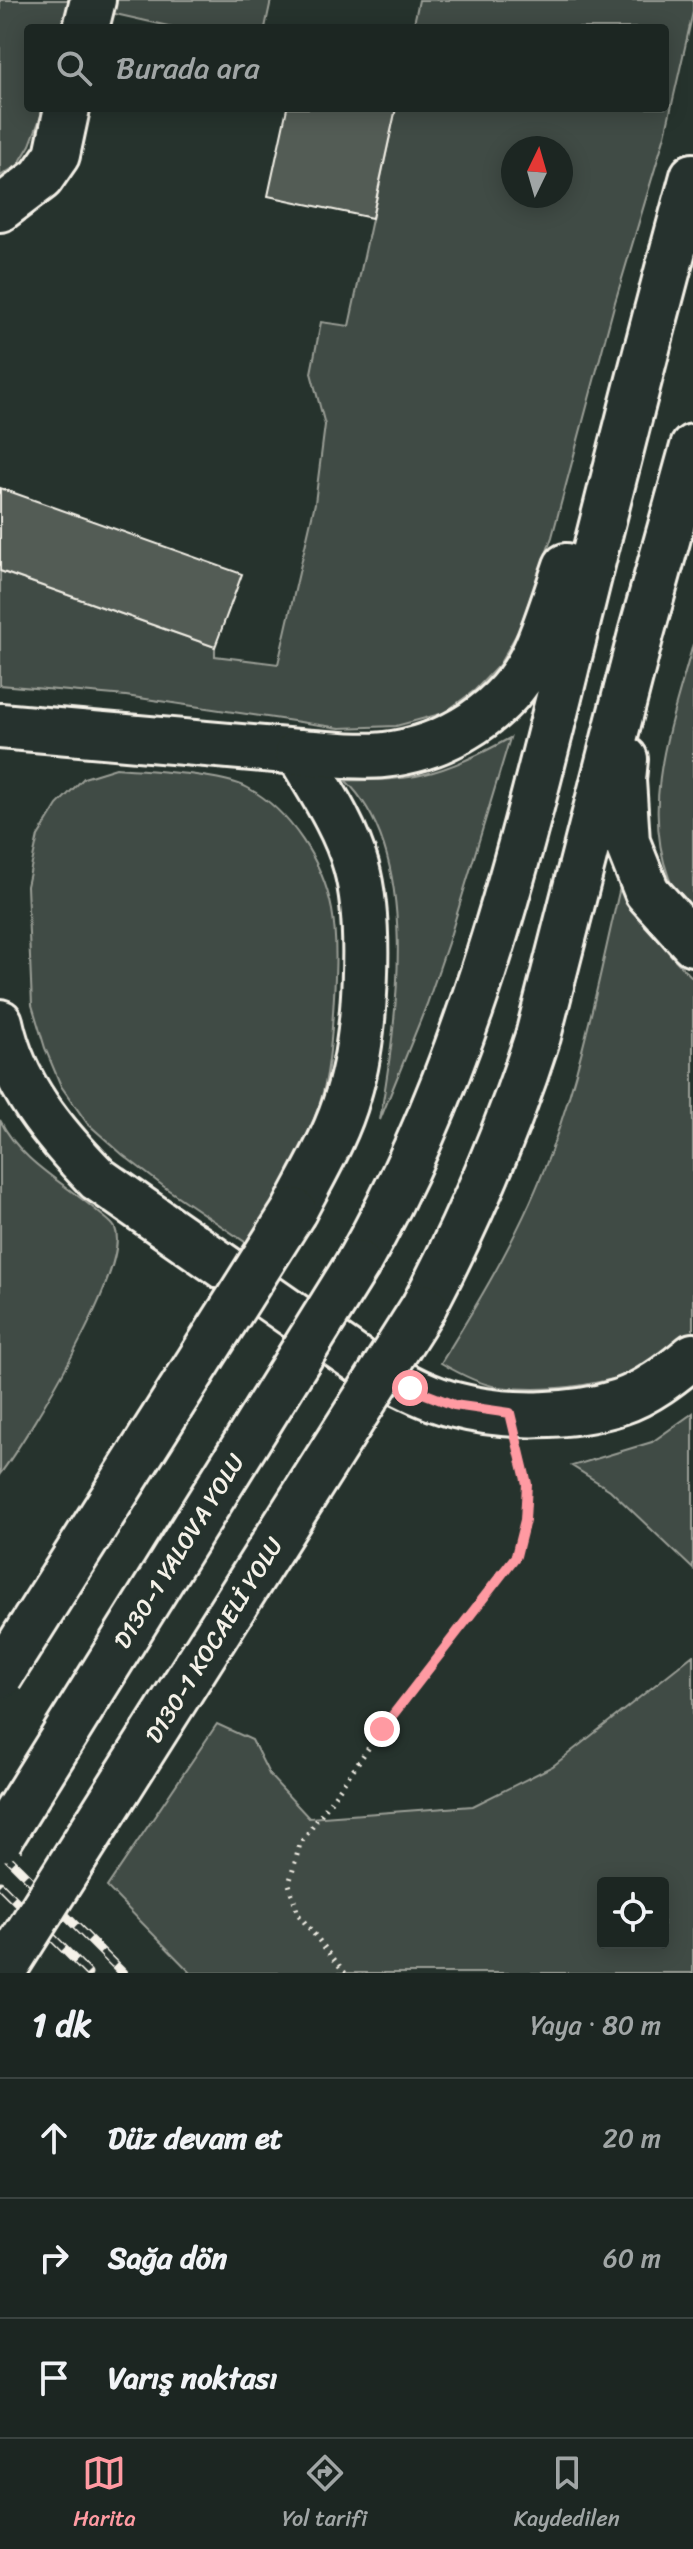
<!DOCTYPE html>
<html lang="tr">
<meta charset="utf-8">
<style>
body{margin:0;font-family:Sriracha,sans-serif;background:#252e2a;color:#f1f3f6}
.controls{position:absolute;right:24px;bottom:24px;display:grid;overflow:hidden;border-radius:8px;box-shadow:0 4px 20px #0003}
.controls button{width:72px;height:72px;display:grid;place-items:center;padding:0;border:0;border-bottom:2px solid #3a4340;background:#1c2622;color:#f1f3f6;font:40px sans-serif}
.compass{position:absolute;left:501px;top:136px;width:72px;height:72px;border-radius:50%;background:#1c2622;box-shadow:0 4px 20px #0003;rotate:5deg}
.stop{position:absolute;width:24px;height:24px;margin:-18px;border:6px solid #ff9aa2;border-radius:50%;background:#fff}
.stop.end{background:#ff9aa2;border-color:#fff;box-shadow:0 2px 8px #0008}
.list{margin:0;padding:0;list-style:none}
h2{display:flex;justify-content:space-between;align-items:center;height:104px;margin:0;padding:0 32px;font-size:34px}
h2 small{font-size:26px;font-weight:400;color:#a0a5a5}
.list li{display:grid;grid-template-columns:52px 1fr auto;gap:24px;align-items:center;box-sizing:border-box;height:120px;padding:0 32px;border-top:2px solid #3a4340}
.list b{display:block;font-size:30px;white-space:nowrap}
.list em{font-size:26px;font-style:normal;color:#a0a5a5}
.icon{flex:none;width:44px;height:44px;fill:none;stroke:currentColor;stroke-width:2;stroke-linecap:round;stroke-linejoin:round}
.map{position:relative;flex:none;width:693px;height:1973px;overflow:hidden}
.search{position:absolute;background:#1c2622;box-shadow:0 4px 20px #0003;left:24px;right:24px;top:24px;height:88px;display:flex;align-items:center;gap:20px;box-sizing:border-box;padding:0 28px;border-radius:8px;color:#a0a5a5;font-size:30px}
.sheet{height:464px;background:#1c2622}
nav{display:flex;justify-content:space-around;align-items:center;box-sizing:border-box;height:112px;border-top:2px solid #3a4340;background:#1c2622;font-size:22px;color:#a0a5a5}
nav a{display:grid;justify-items:center;gap:4px}
nav .on{color:#ff9aa2}
.map>svg:first-child{display:block}
.green{fill:#414b45;stroke:#9a9e96;stroke-width:2;fill-rule:evenodd}
.building{fill:#525c55;stroke:#f4f1e8;stroke-width:2}
.lines{fill:none;stroke-linecap:round;stroke-linejoin:round}
.minor-casing{stroke:#f4f1e8;stroke-width:50}
.highway-casing{stroke:#f4f1e8;stroke-width:50}
.path{stroke:#f4f1e8;stroke-width:5;stroke-dasharray:2 6;stroke-linecap:butt}
.minor{stroke:#26332d;stroke-width:44}
.highway{stroke:#26332d;stroke-width:44}
.rail-casing{stroke:#f4f1e8;stroke-width:9}
.rail{stroke:#26332d;stroke-width:6;stroke-dasharray:18;stroke-linecap:butt}
.minor-bridge-casing{stroke:#f4f1e8;stroke-width:50;stroke-linecap:butt}
.highway-bridge-casing{stroke:#f4f1e8;stroke-width:50;stroke-linecap:butt}
.minor-bridge{stroke:#26332d;stroke-width:44}
.highway-bridge{stroke:#26332d;stroke-width:44}
.route{stroke:#ff9aa2;stroke-width:10}
.labels{text-anchor:middle;stroke-width:6;stroke-linejoin:round;paint-order:stroke}
.street-label{font-size:24px;fill:#f4f1e8;stroke:#26332d}
</style>
<div class="map">
<svg width="693" height="1973" viewBox="0 0 693 1973">
<rect width="100%" height="100%" fill="#26332d"/>
<filter id="ink" filterUnits="userSpaceOnUse"><feTurbulence type="fractalNoise" baseFrequency=".0125" numOctaves="2"/><feDisplacementMap in="SourceGraphic" scale="16" xChannelSelector="R" yChannelSelector="G"/><feConvolveMatrix kernelMatrix="1 2 1 2 8 2 1 2 1" color-interpolation-filters="sRGB"/></filter>
<g filter="url(#ink)">
<path class="green" d="M 0,0 L 69,0 L 62,28 L 28,28 L 28,108 L 44,108 L 30,145 L 18,165 L 0,176 Z
M 114,0 L 271,0 L 265,28 L 177,28 L 111,13 Z
M 419,0 L 693,0 L 693,12 L 665,135 L 615,302 L 552,537 L 519,630 L 499,665 L 475,690 L 444,713 L 396,726 L 340,728 L 126,696 L 0,685 L 0,571 L 215,647 L 215,656 L 278,664 L 315,503 L 325,425 L 311,373 L 321,322 L 349,326 L 396,108 L 665,108 L 665,28 L 413,28 ZM 513,148 L 561,148 L 561,196 L 513,196 Z
M 693,644 L 693,913 C 685,903 673,891 669,878 C 640,801 673,719 693,644 Z
M 510,738 L 449,940 L 427,1004 L 380,1120 C 396,1024 423,855 345,780 C 417,782 448,772 510,738 Z
M 116,768 C 147,770 223,774 248,788 C 290,811 323,862 332,910 C 338,943 335,980 333,1013 C 331,1043 329,1075 320,1103 C 302,1154 275,1198 248,1244 L 167,1189 L 123,1155 L 87,1123 L 61,1086 L 45,1048 L 32,1005 L 27,886 L 38,836 L 57,805 L 84,778 Z
M 621,883 C 643,921 661,948 693,978 L 693,1332 C 653,1383 558,1394 498,1387 C 478,1384 458,1373 441,1363 C 483,1295 524,1226 551,1151 C 583,1064 600,973 621,883 Z
M 0,1120 C 21,1162 63,1182 97,1211 C 102,1216 112,1222 115,1228 C 132,1266 27,1439 0,1474 Z
M 693,1413 L 693,1569 L 610,1490 L 572,1466 L 652,1442 Z
M 693,1655 L 693,1973 L 191,1973 L 107,1887 L 217,1724 L 252,1740 L 270,1776 L 309,1818 L 473,1806 L 553,1766 ZM 603,1883 L 663,1883 L 663,1943 L 603,1943 Z"/>
<path class="building" d="M 287,108 L 396,108 L 372,218 L 268,196 Z
M 0,488 L 242,574 L 215,647 L 0,571 Z"/>
<g class="lines">
<g class="minor-casing">
<path id="minor" d="M 86,28 L 93,0
M 0,209 L 41,178 L 57,155 L 67,108
M 0,726 L 298,752 C 319,788 345,826 356,866 C 372,924 366,1037 348,1095 C 337,1135 313,1174 294,1211
M 0,1022 C 13,1085 54,1134 98,1179 L 365,1365 C 393,1379 423,1397 455,1405 C 504,1418 571,1418 620,1402 C 647,1393 671,1374 693,1356"/>
</g>
<g class="highway-casing">
<path id="highway" d="M 298,752 C 326,753 357,758 384,755 C 447,748 508,711 535,652 C 547,625 556,595 566,566
M 625,759 L 623,780 L 627,842 L 647,892 L 693,943
M 358,1263 C 466,1074 516,870 568,661 C 608,499 649,337 693,176
M 424,1306 C 469,1220 508,1130 538,1036 L 641,634 L 693,447"/>
</g>
<path class="path" d="M 345,1973 L 298,1914 L 289,1884 L 300,1844 L 382,1729 L 516,1556 L 525,1520 L 527,1484 L 520,1455"/>
<use href="#minor" class="minor"/>
<use href="#highway" class="highway"/>
<g class="rail-casing">
<path id="rail" d="M 0,1850 L 123,1973
M 0,1885 L 88,1973
M 0,1970 L 3,1973"/>
</g>
<use href="#rail" class="rail"/>
<g class="minor-bridge-casing">
<path id="minor-bridge" d="M 0,1676 L 294,1211"/>
</g>
<g class="highway-bridge-casing">
<path id="highway-bridge" d="M 0,1839 L 358,1263
M 2,1973 L 424,1306"/>
</g>
<use href="#minor-bridge" class="minor-bridge"/>
<use href="#highway-bridge" class="highway-bridge"/>
</g>
</g>
<g class="lines" filter="url(#ink)">
<path class="route" d="M 382,1729 L 516,1556 L 525,1520 L 527,1484 L 510,1413 L 454,1405 L 410,1388"/>
</g>
<g class="labels">
<g class="street-label">
<text transform="translate(179 1551) rotate(-58)" y="8">D130-1 YALOVA YOLU</text>
<text transform="translate(214 1640) rotate(-58)" y="8">D130-1 KOCAELİ YOLU</text>
</g>
</g>
</svg>
<div class="controls">
<button><svg class="icon" aria-label="locate" viewBox="0 0 24 24"><circle cx="12" cy="12" r="6"/><path d="M12 2v4M12 18v4M2 12h4M18 12h4"/></svg></button>
</div>
<svg class="compass" viewBox="-18 -18 36 36"><path d="M0-13l5 13h-10z" fill="#e53935"/><path d="M0 13l5-13h-10z" fill="#a0a5a5"/></svg>
<div class="stop" style="left:410px;top:1388px"></div>
<div class="stop end" style="left:382px;top:1729px"></div>
<div class="search"><svg class="icon" aria-label="search" viewBox="0 0 24 24"><circle cx="10" cy="10" r="6"/><path d="M15 15l6 6"/></svg>Burada ara</div>
</div>
<section class="sheet">
<h2>1 dk<small>Yaya · 80 m</small></h2>
<ul class="list">
<li><svg class="icon" aria-label="ahead" viewBox="0 0 24 24"><path d="M12 20V5M6 11l6-6 6 6"/></svg><div><b>Düz devam et</b></div><em>20 m</em></li>
<li><svg class="icon" aria-label="right" viewBox="0 0 24 24"><path d="M7 20v-9h11M14 6l5 5-5 5"/></svg><div><b>Sağa dön</b></div><em>60 m</em></li>
<li><svg class="icon" aria-label="arrive" viewBox="0 0 24 24"><path d="M6 21V4h12l-3 4 3 4H6"/></svg><div><b>Varış noktası</b></div></li>
</ul>
</section>
<nav>
<a class="on"><svg class="icon" aria-label="map" viewBox="0 0 24 24"><path d="M3 6l6-2 6 2 6-2v14l-6 2-6-2-6 2zM9 4v14M15 6v14"/></svg>Harita</a>
<a><svg class="icon" aria-label="directions" viewBox="0 0 24 24"><path d="M12 3l9 9-9 9-9-9zM9 14v-3h6M13 9l2 2-2 2"/></svg>Yol tarifi</a>
<a><svg class="icon" aria-label="saved" viewBox="0 0 24 24"><path d="M7 4h10v16l-5-4-5 4z"/></svg>Kaydedilen</a>
</nav>
